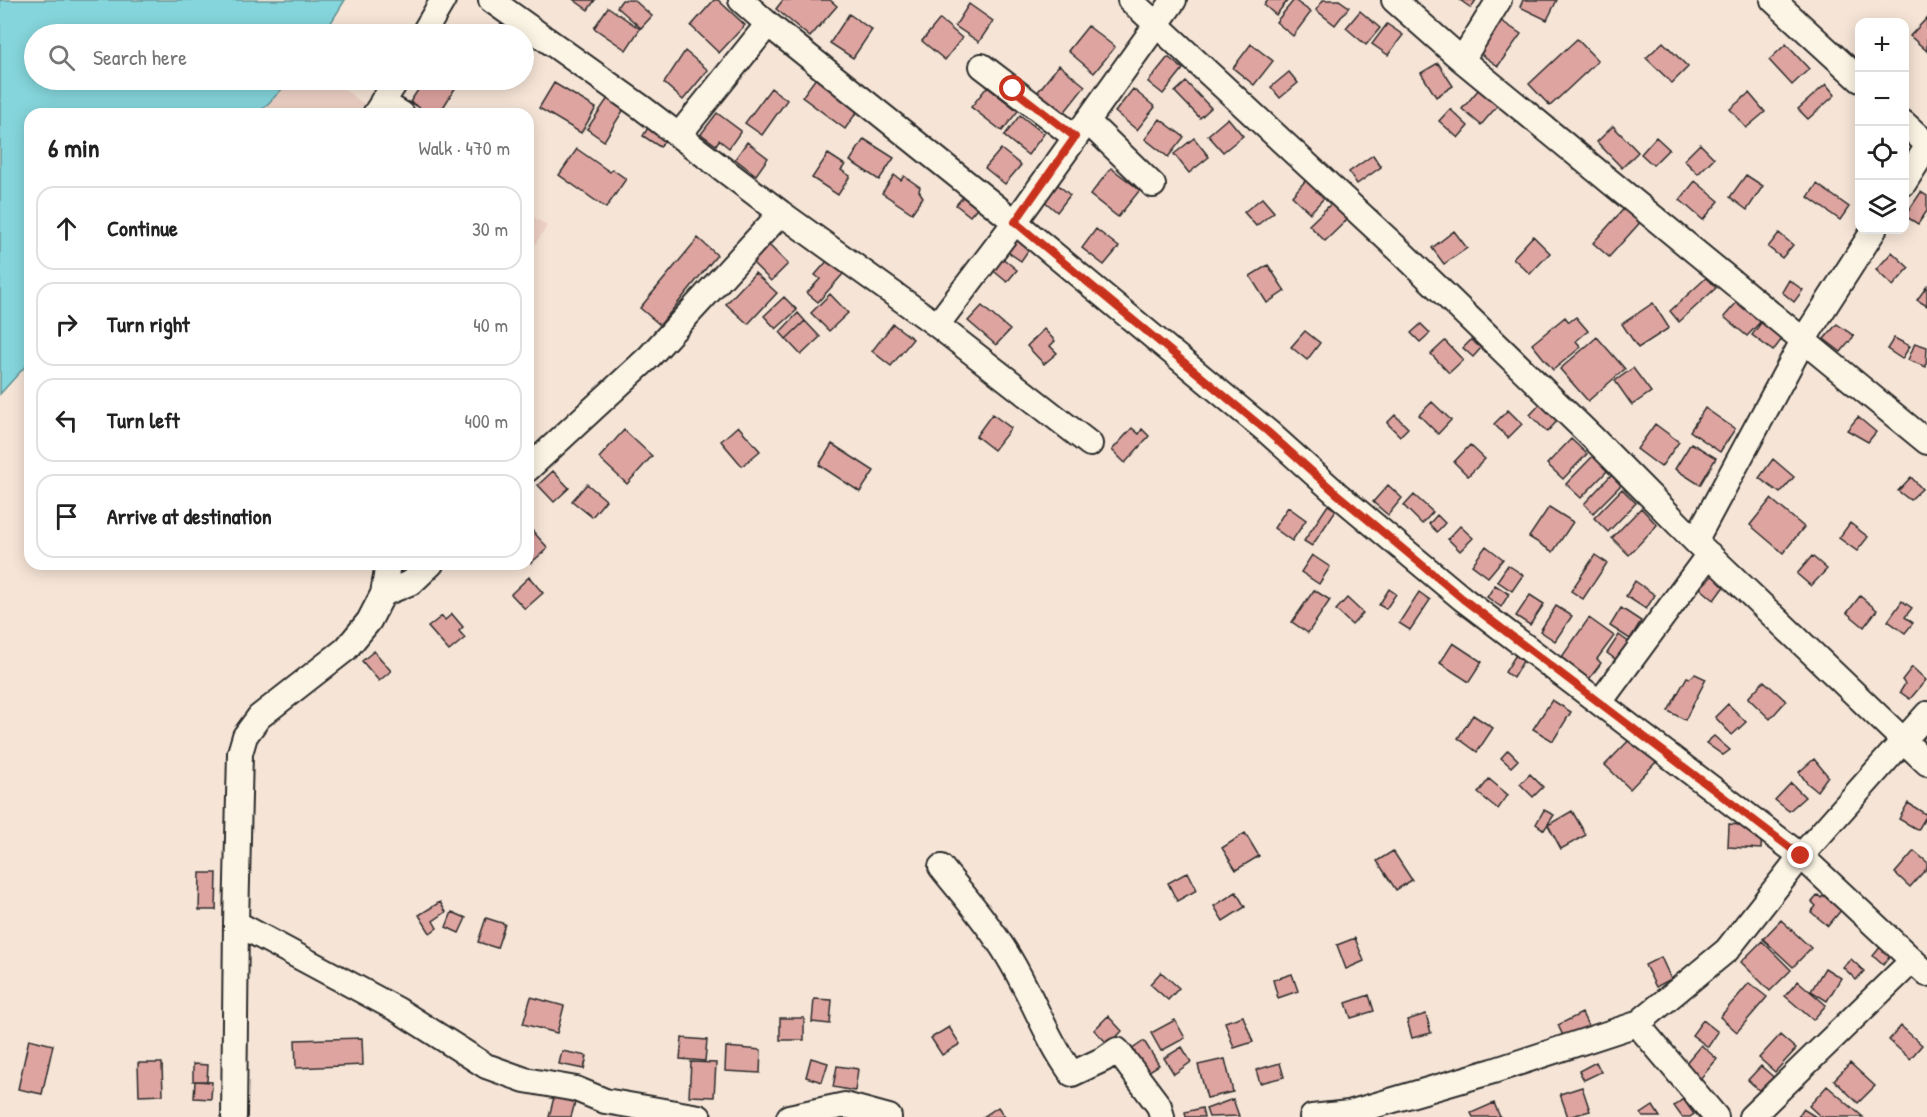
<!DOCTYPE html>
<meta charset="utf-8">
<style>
body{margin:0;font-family:"Patrick Hand",sans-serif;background:#f2f2f2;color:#222}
.controls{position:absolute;right:18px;top:18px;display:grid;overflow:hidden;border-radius:12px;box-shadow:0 3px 15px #0003}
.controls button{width:54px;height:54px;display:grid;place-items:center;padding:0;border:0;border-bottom:2px solid #e0e0e0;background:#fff;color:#222;font:30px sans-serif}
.stop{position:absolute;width:18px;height:18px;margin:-14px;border:4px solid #c8321e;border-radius:50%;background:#fff}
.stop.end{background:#c8321e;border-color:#fff;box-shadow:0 2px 6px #0008}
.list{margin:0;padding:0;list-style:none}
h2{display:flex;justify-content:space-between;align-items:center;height:78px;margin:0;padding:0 24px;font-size:26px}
h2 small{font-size:20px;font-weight:400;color:#767676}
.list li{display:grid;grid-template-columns:39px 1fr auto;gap:18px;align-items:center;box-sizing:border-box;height:84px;margin:0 12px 12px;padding:0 12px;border:2px solid #e0e0e0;border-radius:18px}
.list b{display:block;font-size:22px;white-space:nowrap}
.list em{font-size:20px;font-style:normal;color:#767676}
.icon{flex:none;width:33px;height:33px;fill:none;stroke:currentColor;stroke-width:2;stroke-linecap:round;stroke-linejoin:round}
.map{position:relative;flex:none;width:1927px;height:1117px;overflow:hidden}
.search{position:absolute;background:#fff;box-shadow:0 3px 15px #0003;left:24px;top:24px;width:510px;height:66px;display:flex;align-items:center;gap:15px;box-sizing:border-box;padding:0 21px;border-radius:33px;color:#767676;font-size:22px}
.panel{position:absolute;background:#fff;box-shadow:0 3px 15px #0003;left:24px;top:108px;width:510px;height:462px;border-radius:18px}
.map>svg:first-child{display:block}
.built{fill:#efd2c6}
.water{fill:#85d6dc;stroke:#619295;stroke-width:1.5}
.building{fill:#dea4a0;stroke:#2b2b2b;stroke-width:1.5}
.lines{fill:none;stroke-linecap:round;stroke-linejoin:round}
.minor-casing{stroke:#2b2b2b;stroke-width:28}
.minor{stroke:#fcf5e5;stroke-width:24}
.route{stroke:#c8321e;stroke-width:8}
</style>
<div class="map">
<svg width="1927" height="1117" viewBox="0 0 1927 1117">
<rect width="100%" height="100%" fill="#f6e5d7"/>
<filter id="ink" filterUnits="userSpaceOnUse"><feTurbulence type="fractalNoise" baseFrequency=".0167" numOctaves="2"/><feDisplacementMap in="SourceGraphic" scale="12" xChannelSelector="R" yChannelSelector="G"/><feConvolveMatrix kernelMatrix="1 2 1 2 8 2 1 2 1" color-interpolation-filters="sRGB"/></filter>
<g filter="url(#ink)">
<path class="built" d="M 291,80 L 332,80 L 377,114 L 258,114 Z
M 528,213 L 547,226 L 528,256 Z"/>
<path class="water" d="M 0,0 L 345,0 L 324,34 L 34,34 L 34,80 L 291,80 L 258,114 L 30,114 L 30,361 L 0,394 Z"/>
<path class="building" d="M 574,0 L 595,0 L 588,10 Z
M 622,0 L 634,0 L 652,16 L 641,28 L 617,7 Z
M 714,0 L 718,0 L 745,25 L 719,53 L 691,26 Z
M 783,0 L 830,0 L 837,6 L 810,37 L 776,9 Z
M 1268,0 L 1288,0 L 1276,15 L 1264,5 Z
M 1294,0 L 1311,12 L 1293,36 L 1276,22 Z
M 1323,0 L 1339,0 L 1349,7 L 1335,25 L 1316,10 Z
M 1460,0 L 1476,0 L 1471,8 Z
M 1523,0 L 1557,0 L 1547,20 L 1520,7 Z
M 969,4 L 993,21 L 979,42 L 955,26 Z
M 608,7 L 640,29 L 626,50 L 594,28 Z
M 1360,11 L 1380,28 L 1366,45 L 1346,28 Z
M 849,14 L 872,30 L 853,58 L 830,43 Z
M 1927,18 L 1927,51 L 1910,36 Z
M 940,19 L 962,38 L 945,60 L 922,41 Z
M 1500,20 L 1521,34 L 1498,66 L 1478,52 Z
M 1387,24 L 1403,35 L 1388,55 L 1372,44 Z
M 1088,26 L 1115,47 L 1094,73 L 1068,51 Z
M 1577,39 L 1598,61 L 1550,106 L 1529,84 Z
M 1663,42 L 1688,67 L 1672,83 L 1646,58 Z
M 1251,44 L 1273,61 L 1254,85 L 1233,68 Z
M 1786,44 L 1809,69 L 1792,85 L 1769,60 Z
M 685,51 L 708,70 L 683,100 L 664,83 Z
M 1168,57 L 1183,69 L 1163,94 L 1148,82 Z
M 1438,63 L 1453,86 L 1436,97 L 1421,73 Z
M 1059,65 L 1085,86 L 1063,114 L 1037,93 Z
M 1289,72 L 1298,83 L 1280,98 L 1271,87 Z
M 816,78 L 859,109 L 845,129 L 802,97 Z
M 417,80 L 455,80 L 459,82 L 439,114 L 430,114 L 410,102 L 418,90 L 414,85 Z
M 1186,82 L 1211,108 L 1200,118 L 1175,92 Z
M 1485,82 L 1504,98 L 1481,125 L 1462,109 Z
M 554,83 L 596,108 L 581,133 L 539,108 Z
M 1826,84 L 1835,95 L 1808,119 L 1798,109 Z
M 987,87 L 1018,111 L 1002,131 L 971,107 Z
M 771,88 L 787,100 L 762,135 L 745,123 Z
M 1133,89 L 1155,107 L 1137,130 L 1115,112 Z
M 1749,93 L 1765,112 L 1746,128 L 1730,109 Z
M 610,95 L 626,106 L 604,141 L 587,129 Z
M 1450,109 L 1468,126 L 1458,138 L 1439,121 Z
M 717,113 L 741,131 L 729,148 L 719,140 L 716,145 L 701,134 Z
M 1020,115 L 1044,134 L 1028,155 L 1004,136 Z
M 1228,118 L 1243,136 L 1223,152 L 1208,135 Z
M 1160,119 L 1184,137 L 1168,157 L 1145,139 Z
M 652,121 L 670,133 L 660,147 L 643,136 Z
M 1613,126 L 1638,152 L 1622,168 L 1597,142 Z
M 1656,137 L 1669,149 L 1653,165 L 1641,154 Z
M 1194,138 L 1209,157 L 1189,173 L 1174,154 Z
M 864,139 L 894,158 L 879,180 L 850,161 Z
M 747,142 L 768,158 L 756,175 L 735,159 Z
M 1700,144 L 1714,158 L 1698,174 L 1684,160 Z
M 577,149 L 610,172 L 612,169 L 626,179 L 606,208 L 559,175 Z
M 1001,149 L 1021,165 L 1005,184 L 985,168 Z
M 828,154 L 845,165 L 841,170 L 850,176 L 838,195 L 812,178 Z
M 1373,155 L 1381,167 L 1357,184 L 1349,172 Z
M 1111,168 L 1140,190 L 1118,217 L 1090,195 Z
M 894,175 L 901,180 L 904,176 L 920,187 L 919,191 L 923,197 L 912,213 L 882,193 Z
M 1746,175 L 1763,186 L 1747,210 L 1730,197 Z
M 1306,180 L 1325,197 L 1310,213 L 1292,196 Z
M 1695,181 L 1719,201 L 1703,220 L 1680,200 Z
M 1056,183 L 1070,195 L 1057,212 L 1043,200 Z
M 1817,184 L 1849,207 L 1840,220 L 1808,197 Z
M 968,191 L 982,202 L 970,216 L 956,205 Z
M 1921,192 L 1927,196 L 1927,211 L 1918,224 L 1905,216 Z
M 1262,198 L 1274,212 L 1256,226 L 1244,212 Z
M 1334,201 L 1350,217 L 1325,241 L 1309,225 Z
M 1629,203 L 1645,217 L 1609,257 L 1593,243 Z
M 1022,220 L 1040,233 L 1021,261 L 1002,248 Z
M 1096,229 L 1119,247 L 1104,265 L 1082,248 Z
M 1454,231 L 1467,248 L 1444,264 L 1432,248 Z
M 1779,233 L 1793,245 L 1782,258 L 1768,247 Z
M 1533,236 L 1550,253 L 1530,274 L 1513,258 Z
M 698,238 L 717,255 L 660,325 L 640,308 Z
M 767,243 L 788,264 L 771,281 L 750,260 Z
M 1892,252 L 1909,268 L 1893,286 L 1876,270 Z
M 1000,256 L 1017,270 L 1007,282 L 990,268 Z
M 828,260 L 843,274 L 818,302 L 807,293 L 820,279 L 815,275 Z
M 1268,265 L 1285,291 L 1267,303 L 1250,276 Z
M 755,273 L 777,293 L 748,324 L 726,304 Z
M 1707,277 L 1716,288 L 1679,322 L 1670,311 Z
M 1789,280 L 1803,290 L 1794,302 L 1782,292 Z
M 1927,286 L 1927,306 L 1917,300 Z
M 830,294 L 848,313 L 829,331 L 811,313 Z
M 1743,295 L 1766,316 L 1747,336 L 1724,317 Z
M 784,297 L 797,310 L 776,329 L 764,316 Z
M 1653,303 L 1669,328 L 1638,348 L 1622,324 Z
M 982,306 L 1010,330 L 996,345 L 968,321 Z
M 798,313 L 805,321 L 786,339 L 780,332 Z
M 1766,316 L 1787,332 L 1773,351 L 1752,335 Z
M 1565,317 L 1569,322 L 1576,317 L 1588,331 L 1576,341 L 1581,347 L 1553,370 L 1532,344 Z
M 805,321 L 820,337 L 801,355 L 786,339 Z
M 893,324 L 913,339 L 891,366 L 872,351 Z
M 1421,324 L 1430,333 L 1420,342 L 1411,333 Z
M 1837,324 L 1854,336 L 1841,352 L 1824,339 Z
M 1044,329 L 1055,341 L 1050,346 L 1057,353 L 1044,364 L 1027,346 Z
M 1305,331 L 1320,343 L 1307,360 L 1291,347 Z
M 1597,337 L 1625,369 L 1588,401 L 1560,369 Z
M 1894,338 L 1910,346 L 1902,359 L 1887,349 Z
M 1471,340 L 1481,348 L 1473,357 L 1463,348 Z
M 1445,341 L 1463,360 L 1449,373 L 1431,354 Z
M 1915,343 L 1927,347 L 1926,367 L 1908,360 Z
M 1633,368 L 1651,392 L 1632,405 L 1615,381 Z
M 1432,402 L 1451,420 L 1438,434 L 1419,415 Z
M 1542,402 L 1559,419 L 1547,432 L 1530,415 Z
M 1705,408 L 1735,429 L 1720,452 L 1690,431 Z
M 1508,410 L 1522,424 L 1508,438 L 1494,424 Z
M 992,414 L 1011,428 L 994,450 L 976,436 Z
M 1395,415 L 1408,428 L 1400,436 L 1387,423 Z
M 1858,417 L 1876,432 L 1868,442 L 1847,430 Z
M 1655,424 L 1679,442 L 1661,467 L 1637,449 Z
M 738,426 L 760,451 L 742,466 L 721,441 Z
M 1132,428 L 1139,434 L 1142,429 L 1149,436 L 1125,463 L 1112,450 Z
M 624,430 L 652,456 L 627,484 L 599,458 Z
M 1571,439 L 1587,454 L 1563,479 L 1547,464 Z
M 1691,443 L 1716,458 L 1700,485 L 1675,469 Z
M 832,444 L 874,471 L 860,492 L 819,465 Z
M 1470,445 L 1485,459 L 1468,476 L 1454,462 Z
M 1593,456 L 1608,470 L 1581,498 L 1566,484 Z
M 1773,459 L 1794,477 L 1780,493 L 1759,478 Z
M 553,471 L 569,488 L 554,502 L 538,485 Z
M 1611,475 L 1621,485 L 1593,513 L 1584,504 Z
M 1911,477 L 1922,489 L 1910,500 L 1898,491 Z
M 587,484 L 606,500 L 592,517 L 572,501 Z
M 1388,485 L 1402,498 L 1388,515 L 1373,502 Z
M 1622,489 L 1636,503 L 1608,532 L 1594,518 Z
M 1414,495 L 1433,512 L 1422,524 L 1404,506 Z
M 1771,499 L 1804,527 L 1783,553 L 1750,525 Z
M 1328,505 L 1336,510 L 1312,546 L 1304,541 Z
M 1288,507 L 1306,520 L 1292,541 L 1274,528 Z
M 1549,507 L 1573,522 L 1553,552 L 1529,537 Z
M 1641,508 L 1657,525 L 1629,555 L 1612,538 Z
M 1437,515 L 1445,523 L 1437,532 L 1429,524 Z
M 1850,523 L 1868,537 L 1857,551 L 1839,538 Z
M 528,526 L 548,548 L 531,563 L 528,559 Z
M 1460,526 L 1473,538 L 1460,551 L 1448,539 Z
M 1486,546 L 1503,559 L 1488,577 L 1472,565 Z
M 1312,555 L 1330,567 L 1319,584 L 1301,572 Z
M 1595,555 L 1607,563 L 1583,599 L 1571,591 Z
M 1812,556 L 1827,569 L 1811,586 L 1797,574 Z
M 1508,565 L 1523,575 L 1512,591 L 1497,581 Z
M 1714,574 L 1725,585 L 1714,600 L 1700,588 Z
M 529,577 L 543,593 L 525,609 L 511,594 Z
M 1635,581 L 1655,595 L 1646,609 L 1626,596 Z
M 1495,585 L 1509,594 L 1501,607 L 1487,597 Z
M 1389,589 L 1396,594 L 1386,609 L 1379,605 Z
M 1314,590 L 1330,600 L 1308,633 L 1292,622 Z
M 1419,592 L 1430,600 L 1410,630 L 1399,623 Z
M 1530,595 L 1544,604 L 1530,625 L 1516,616 Z
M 1860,596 L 1877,610 L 1864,627 L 1847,613 Z
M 1347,598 L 1363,613 L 1352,625 L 1336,610 Z
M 1902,601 L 1912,608 L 1905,617 L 1913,623 L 1905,633 L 1888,621 Z
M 1556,606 L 1572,616 L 1555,641 L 1540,631 Z
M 1621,608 L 1641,621 L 1630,639 L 1610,626 Z
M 452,614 L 463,627 L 459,631 L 465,638 L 449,651 L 428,627 L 442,616 L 445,620 Z
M 1589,618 L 1614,636 L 1597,659 L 1601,663 L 1587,682 L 1559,661 Z
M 1619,635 L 1630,643 L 1618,661 L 1607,653 Z
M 1453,643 L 1482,662 L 1469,682 L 1440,663 Z
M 374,651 L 391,671 L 379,681 L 362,661 Z
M 1517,653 L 1525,658 L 1513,678 L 1505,672 Z
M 1912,667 L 1926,680 L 1910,699 L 1900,692 L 1905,684 L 1902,680 Z
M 1695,674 L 1706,679 L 1685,720 L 1668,711 L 1687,677 L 1690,678 Z
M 1764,681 L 1786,701 L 1770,719 L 1748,698 Z
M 1552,700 L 1571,712 L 1553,741 L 1533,729 Z
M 1728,704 L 1746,722 L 1732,735 L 1715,717 Z
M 1473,715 L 1493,728 L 1477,752 L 1458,738 Z
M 1635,734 L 1660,758 L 1630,789 L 1605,765 Z
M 1714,736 L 1730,750 L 1723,755 L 1706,743 Z
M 1508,750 L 1518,760 L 1511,767 L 1501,758 Z
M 1814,759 L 1828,776 L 1817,791 L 1807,783 L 1799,772 Z
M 1530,774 L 1543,787 L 1533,797 L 1520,784 Z
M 1489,779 L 1508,795 L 1498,809 L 1478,793 Z
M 1791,783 L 1805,797 L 1789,811 L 1775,800 Z
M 1908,803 L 1927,815 L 1918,830 L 1899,819 Z
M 1544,810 L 1554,815 L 1544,830 L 1536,824 Z
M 1572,811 L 1586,835 L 1561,849 L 1548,825 Z
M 1729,824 L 1762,827 L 1761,849 L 1728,847 Z
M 1245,833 L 1259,856 L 1236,870 L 1222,848 Z
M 1393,851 L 1412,880 L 1396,890 L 1377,861 Z
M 1914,851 L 1927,862 L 1927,868 L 1910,887 L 1895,873 Z
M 1188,872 L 1197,890 L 1177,901 L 1168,883 Z
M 200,873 L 217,873 L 216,910 L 199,910 Z
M 1829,889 L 1847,903 L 1828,926 L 1811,912 L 1816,906 L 1812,902 L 1818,895 L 1821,898 Z
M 1236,892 L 1245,907 L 1223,921 L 1214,906 Z
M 440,902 L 446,912 L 433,921 L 437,928 L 430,933 L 419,915 Z
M 452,912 L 466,918 L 459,933 L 446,927 Z
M 486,918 L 505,924 L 497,948 L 478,942 Z
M 1781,920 L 1811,948 L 1793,967 L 1763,939 Z
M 1355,938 L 1364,961 L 1346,969 L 1337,945 Z
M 1762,941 L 1791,970 L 1770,991 L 1741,962 Z
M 1885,941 L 1895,950 L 1883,965 L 1873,956 Z
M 1661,957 L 1671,979 L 1656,987 L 1645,965 Z
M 1851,959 L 1864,971 L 1856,980 L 1843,967 Z
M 1825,968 L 1841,978 L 1827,1001 L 1811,991 Z
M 1161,972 L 1179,988 L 1168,1000 L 1150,984 Z
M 1292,974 L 1298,991 L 1278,998 L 1273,980 Z
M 1798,981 L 1826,1005 L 1813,1020 L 1785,996 Z
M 1749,983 L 1767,997 L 1737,1032 L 1720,1017 Z
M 1369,995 L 1374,1011 L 1351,1018 L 1346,1003 Z
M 531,997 L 564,1006 L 557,1033 L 523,1024 Z
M 814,999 L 832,1000 L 830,1024 L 812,1022 Z
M 1582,1013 L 1591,1032 L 1567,1044 L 1558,1025 Z
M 1426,1014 L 1431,1033 L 1412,1038 L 1407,1020 Z
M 1108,1016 L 1122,1031 L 1109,1045 L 1094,1030 Z
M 1243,1016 L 1253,1042 L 1234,1048 L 1225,1022 Z
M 780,1018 L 804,1018 L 804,1040 L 780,1040 Z
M 1175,1020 L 1185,1038 L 1161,1051 L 1151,1033 Z
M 1703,1020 L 1718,1032 L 1708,1047 L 1692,1035 Z
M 1901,1026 L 1922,1045 L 1910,1059 L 1889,1040 Z
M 949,1027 L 960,1044 L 942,1055 L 931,1038 Z
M 1780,1035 L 1796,1049 L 1775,1072 L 1759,1058 Z
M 362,1038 L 363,1065 L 296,1068 L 295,1040 Z
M 682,1038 L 707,1040 L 705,1061 L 680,1059 Z
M 29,1039 L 53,1045 L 42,1094 L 18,1089 Z
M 1144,1041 L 1159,1065 L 1143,1075 L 1128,1052 Z
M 1701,1045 L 1717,1059 L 1695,1085 L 1679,1071 Z
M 726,1047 L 761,1050 L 760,1073 L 725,1071 Z
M 1182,1047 L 1191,1062 L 1174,1074 L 1164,1058 Z
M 562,1051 L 587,1056 L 584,1069 L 559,1064 Z
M 811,1058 L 828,1063 L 822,1082 L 806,1077 Z
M 1225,1059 L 1233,1092 L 1207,1098 L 1198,1065 Z
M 691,1062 L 716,1063 L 714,1097 L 689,1096 Z
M 1596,1062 L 1601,1072 L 1584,1080 L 1579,1071 Z
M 138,1063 L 162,1063 L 163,1095 L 139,1096 Z
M 1280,1063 L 1284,1077 L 1260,1083 L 1256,1070 Z
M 1850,1063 L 1875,1086 L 1858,1103 L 1834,1080 Z
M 193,1064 L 208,1065 L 207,1081 L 193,1081 Z
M 837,1066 L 858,1069 L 855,1091 L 833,1087 Z
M 1761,1066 L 1779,1082 L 1765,1096 L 1748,1080 Z
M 195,1081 L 212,1082 L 211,1099 L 194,1098 Z
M 1827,1086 L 1863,1117 L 1821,1117 L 1809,1106 Z
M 1582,1087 L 1590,1111 L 1568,1117 L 1560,1094 Z
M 555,1093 L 576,1099 L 571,1117 L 549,1117 Z
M 1233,1099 L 1239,1116 L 1209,1117 L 1206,1109 Z
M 1683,1099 L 1694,1114 L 1690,1117 L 1682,1117 L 1674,1106 Z
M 1494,1103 L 1500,1117 L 1473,1117 L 1471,1113 Z
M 1653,1106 L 1660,1117 L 1643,1117 L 1641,1114 Z
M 998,1107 L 1005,1117 L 983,1117 Z
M 1202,1108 L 1204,1117 L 1186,1117 L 1185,1112 Z
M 1803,1109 L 1816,1117 L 1798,1117 Z"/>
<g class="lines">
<g class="minor-casing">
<path id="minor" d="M 491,0 L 641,107 L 781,213 L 937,325 L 1090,444
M 741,0 L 768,24 L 1015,222 L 1268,432 L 1337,494 L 1463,599 L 1801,856 L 1927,974
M 1130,0 L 1398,249 L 1593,438 L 1695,541 L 1927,763
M 1394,0 L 1462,60 L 1927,442
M 1773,0 L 1860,80
M 423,34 L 443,0
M 1462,60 L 1499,0
M 982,66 L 1075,137
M 382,102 L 402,114
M 375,114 L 397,80
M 1087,121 L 1153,185
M 1904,123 L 1927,144
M 679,135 L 768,24
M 1904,183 L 1927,147
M 937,325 L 1015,222 L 1174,0
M 528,469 L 649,357 L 781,213
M 1695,541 L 1804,339 L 1874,230
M 383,594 L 412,582 L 431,564
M 1600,702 L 1709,554
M 941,867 C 964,896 989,924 1008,956 C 1032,995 1045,1036 1072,1074 L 1104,1059 L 1117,1050 L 1159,1106 L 1162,1117
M 236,923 L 398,1010 L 486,1066 L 525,1080 L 576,1089 L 605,1101 L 699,1117
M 1637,1024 L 1716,1117
M 234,1117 L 236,923 L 240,753 L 245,736 L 259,717 L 346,649 L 369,621 L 383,594 L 388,564
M 789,1117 L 845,1105 L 889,1117
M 1312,1117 L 1349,1113 L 1493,1071 L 1637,1024 L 1727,950 L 1801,856 L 1927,714
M 1751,1117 L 1912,961"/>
</g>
<use href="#minor" class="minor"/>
</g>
</g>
<g class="lines" filter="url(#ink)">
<path class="route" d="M 1013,89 L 1075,137 L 1015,222 L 1268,432 L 1337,494 L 1463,599 L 1801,856"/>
</g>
</svg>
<div class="controls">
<button>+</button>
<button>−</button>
<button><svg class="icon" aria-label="locate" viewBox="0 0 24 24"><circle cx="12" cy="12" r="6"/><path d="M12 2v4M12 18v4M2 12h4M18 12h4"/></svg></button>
<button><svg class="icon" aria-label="layers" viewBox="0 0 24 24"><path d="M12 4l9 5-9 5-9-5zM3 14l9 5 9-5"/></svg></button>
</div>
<div class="stop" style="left:1013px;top:89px"></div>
<div class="stop end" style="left:1801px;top:856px"></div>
<div class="search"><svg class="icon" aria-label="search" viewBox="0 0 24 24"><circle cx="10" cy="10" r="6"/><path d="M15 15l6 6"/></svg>Search here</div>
<section class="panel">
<h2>6 min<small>Walk · 470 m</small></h2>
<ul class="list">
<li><svg class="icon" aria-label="ahead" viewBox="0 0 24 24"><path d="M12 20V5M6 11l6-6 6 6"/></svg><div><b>Continue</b></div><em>30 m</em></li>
<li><svg class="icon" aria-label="right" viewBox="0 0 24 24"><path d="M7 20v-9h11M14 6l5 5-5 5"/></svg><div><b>Turn right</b></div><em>40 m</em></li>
<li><svg class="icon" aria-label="left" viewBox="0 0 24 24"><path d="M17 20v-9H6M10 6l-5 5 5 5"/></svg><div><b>Turn left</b></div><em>400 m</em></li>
<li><svg class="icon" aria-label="arrive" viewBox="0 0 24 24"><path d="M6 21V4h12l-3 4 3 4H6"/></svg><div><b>Arrive at destination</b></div></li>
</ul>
</section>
</div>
